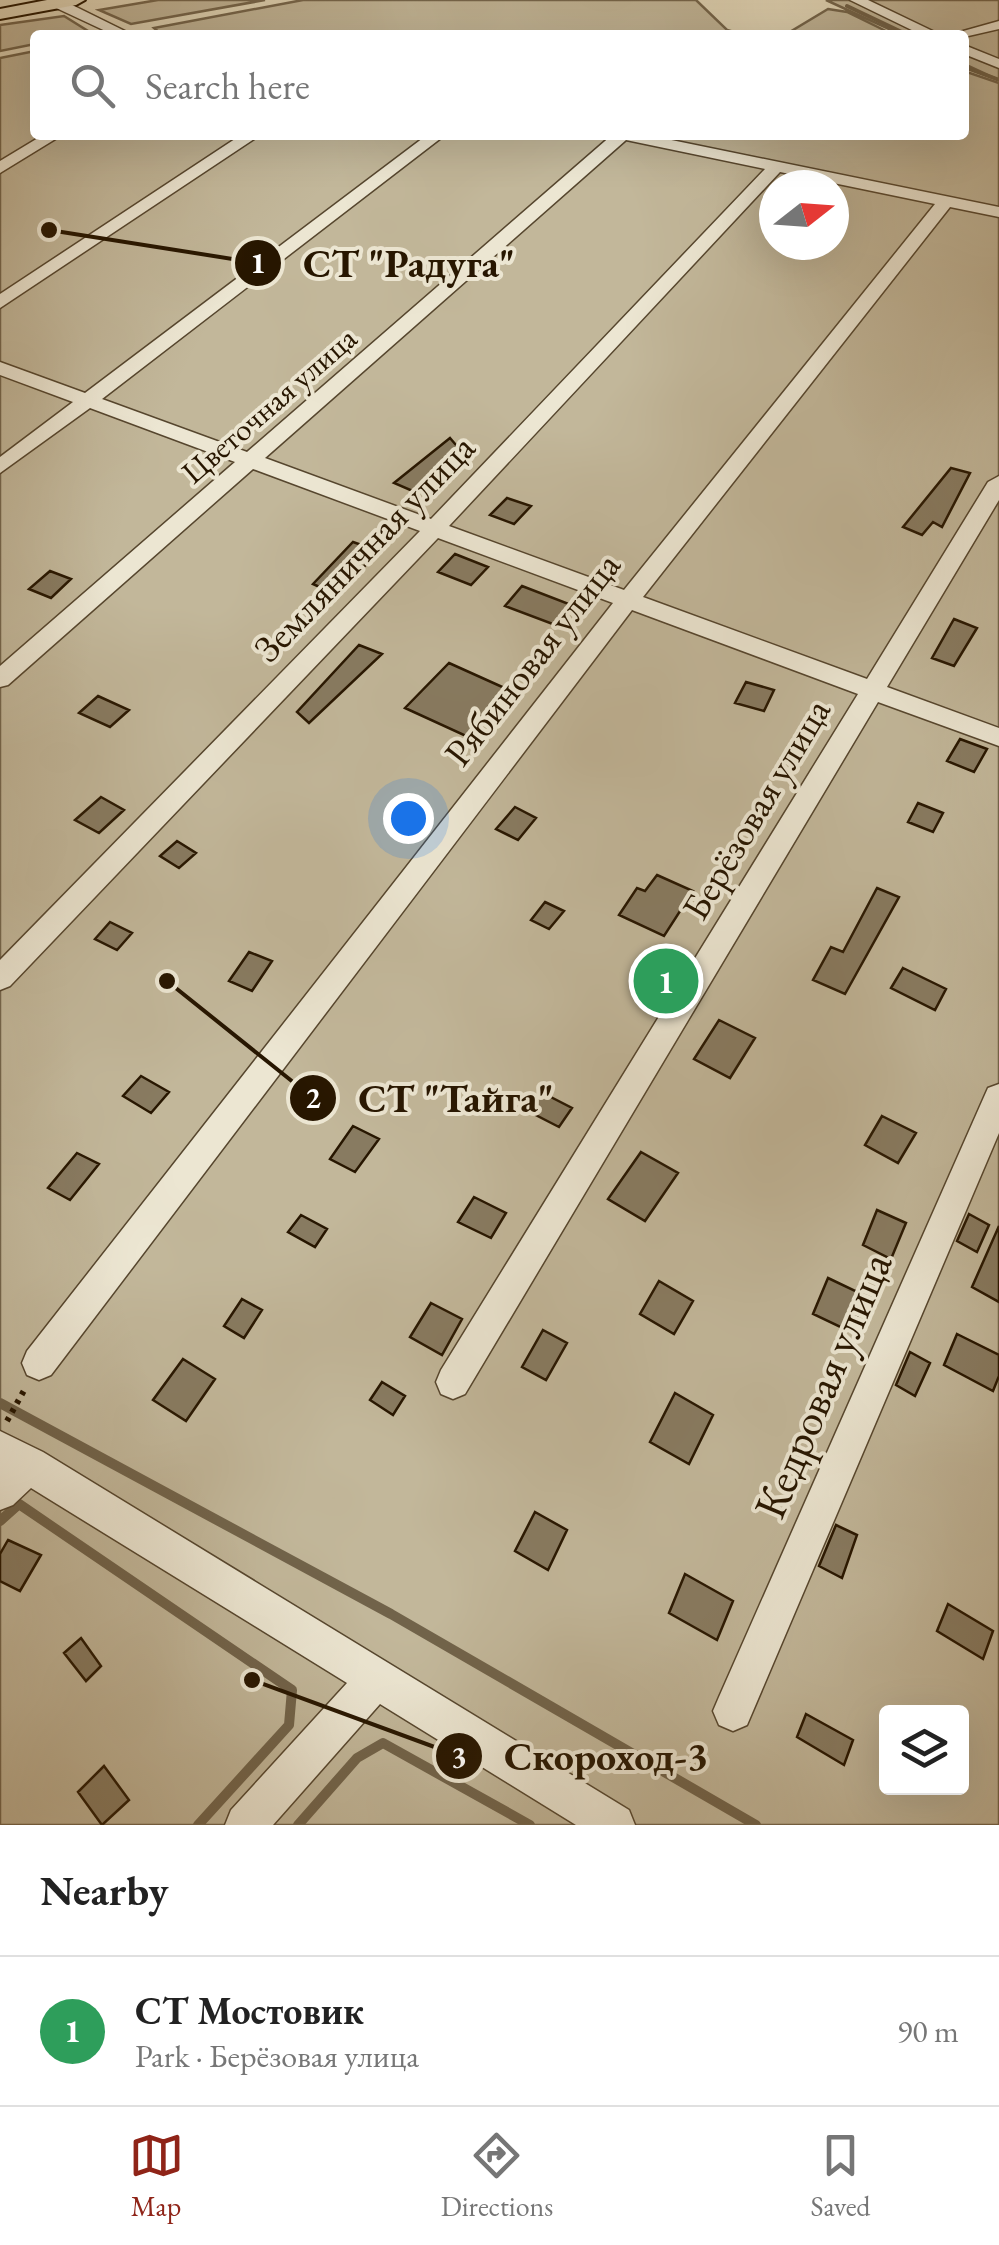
<!DOCTYPE html>
<meta charset="utf-8">
<style>
body{margin:0;font-family:"EB Garamond",serif;background:#f6f6f6;color:#222}
.controls{position:absolute;right:30px;bottom:30px;display:grid;overflow:hidden;border-radius:10px;box-shadow:0 10px 40px #0002}
.controls button{width:90px;height:90px;display:grid;place-items:center;padding:0;border:0;border-bottom:2px solid #e0e0e0;background:#fff;color:#222;font:50px sans-serif}
.compass{position:absolute;left:759px;top:170px;width:90px;height:90px;border-radius:50%;background:#fff;box-shadow:0 10px 40px #0002;rotate:73deg}
.you{position:absolute;left:408px;top:818px;width:35px;height:35px;margin:-25px;border:8px solid #fff;border-radius:50%;background:#1a73e8;box-shadow:0 0 0 15px #1a73e833}
.badge{display:grid;place-items:center;width:65px;height:65px;border-radius:50%;background:#8f2418;color:#fff;font-size:32px;font-weight:700}
.pin{position:absolute;translate:-50% -50%;border:5px solid #fff;box-shadow:0 2px 10px #0006}
.list{margin:0;padding:0;list-style:none}
h2{display:flex;justify-content:space-between;align-items:center;height:130px;margin:0;padding:0 40px;font-size:42px}
h2 small{font-size:32px;font-weight:400;color:#767676}
.list li{display:grid;grid-template-columns:65px 1fr auto;gap:30px;align-items:center;box-sizing:border-box;height:150px;padding:0 40px;border-top:2px solid #e0e0e0}
.list b{display:block;font-size:38px;white-space:nowrap}
.list p{margin:0;font-size:32px;white-space:nowrap;color:#767676}
.list em{font-size:32px;font-style:normal;color:#767676}
.icon{flex:none;width:55px;height:55px;fill:none;stroke:currentColor;stroke-width:2;stroke-linecap:round;stroke-linejoin:round}
.map{position:relative;flex:none;width:999px;height:1825px;overflow:hidden}
.search{position:absolute;background:#fff;box-shadow:0 10px 40px #0002;left:30px;right:30px;top:30px;height:110px;display:flex;align-items:center;gap:25px;box-sizing:border-box;padding:0 35px;border-radius:10px;color:#767676;font-size:38px}
.sheet{height:280px;background:#fff}
nav{display:flex;justify-content:space-around;align-items:center;box-sizing:border-box;height:140px;border-top:2px solid #e0e0e0;background:#fff;font-size:28px;color:#767676}
nav a{display:grid;justify-items:center;gap:5px}
nav .on{color:#8f2418}
.map>svg:first-child{display:block}
.green{fill:#c2b79a;stroke:#74664d;stroke-width:2.5;fill-rule:evenodd}
.lines{fill:none;stroke-linecap:round;stroke-linejoin:round}
.stream-far1{stroke:#71634a;stroke-width:4}
.stream{stroke:#71634a;stroke-width:10}
.building{fill:#887b61;stroke:#271600;stroke-width:2.5}
.minor-casing{stroke:#56462e;stroke-width:3}
.major-casing{stroke:#271600;stroke-width:4}
.path{stroke:#271600;stroke-width:6;stroke-dasharray:4 6;stroke-linecap:butt}
.minor{fill:#ece6d2;fill-rule:evenodd}
.major{fill:#e2d8ba;fill-rule:evenodd}
.labels{text-anchor:middle;stroke-width:8;stroke-linejoin:round;paint-order:stroke}
.far-street-label{font-size:32px;fill:#271600;stroke:#ece6d2}
.street-label{font-size:38px;fill:#271600;stroke:#ece6d2}
.near-street-label{font-size:45px;fill:#271600;stroke:#ece6d2}
.leader{fill:none;stroke:#271600;stroke-width:4}
.callout-dot{fill:#271600;stroke:#ece6d2;stroke-width:4}
.mark-label{font-size:30px;text-anchor:middle;font-weight:bold;fill:#fff}
.callout-label{font-size:40px;text-anchor:middle;font-weight:bold;fill:#271600;stroke:#ece6d2;stroke-width:8;stroke-linejoin:round;paint-order:stroke}
</style>
<div class="map">
<svg width="999" height="1825" viewBox="0 0 999 1825">
<rect width="100%" height="100%" fill="#e2d8ba"/>
<filter id="stains"><feTurbulence type="fractalNoise" baseFrequency=".002" numOctaves="4"/><feColorMatrix values="0 0 0 0 .2 0 0 0 0 .09 0 0 0 0 .02 0 0 0 .5 -.17"/></filter>
<radialGradient id="worn" r=".72"><stop offset=".6" stop-color="#630" stop-opacity="0"/><stop offset="1" stop-color="#630" stop-opacity=".3"/></radialGradient>
<path class="green" d="M 158,0 L 265,0 L 131,24 L 99,10 Z
M 303,0 L 696,0 L 727,30 L 745,35 L 162,35 L 154,28 Z
M 826,0 L 999,0 L 999,80 L 964,64 L 964,35 L 902,35 Z
M 828,9 L 847,12 L 894,35 L 772,35 L 788,33 Z
M 64,16 L 88,31 L 84,35 L 35,35 L 35,44 L 0,51 L 0,25 Z
M 35,51 L 35,135 L 964,135 L 964,71 L 999,83 L 999,1825 L 0,1825 L 0,58 ZM 774,185 L 834,185 L 834,245 L 774,245 ZM 886,1712 L 962,1712 L 962,1788 L 886,1788 Z"/>
<g class="lines">
<path class="stream-far1" d="M 847,6 L 908,35
M 964,67 L 999,80"/>
<path class="stream" d="M 0,1403 L 391,1614 L 756,1825
M 0,1521 L 19,1504 L 292,1690 L 289,1725 L 198,1825
M 298,1825 L 357,1758 L 383,1743 L 530,1825"/>
</g>
<path class="building" d="M 450,438 L 462,452 L 415,492 L 394,483 Z
M 951,468 L 970,473 L 942,527 L 933,522 L 922,535 L 903,527 Z
M 507,498 L 531,506 L 514,524 L 490,515 Z
M 353,542 L 379,551 L 337,595 L 313,584 Z
M 455,554 L 488,567 L 471,585 L 438,572 Z
M 50,571 L 71,579 L 51,598 L 29,589 Z
M 522,586 L 574,606 L 558,626 L 505,606 Z
M 954,619 L 977,628 L 954,666 L 932,658 Z
M 359,645 L 382,654 L 309,723 L 297,712 Z
M 449,663 L 509,690 L 466,736 L 405,708 Z
M 746,682 L 774,690 L 764,711 L 735,703 Z
M 98,696 L 129,710 L 110,727 L 79,713 Z
M 960,739 L 987,749 L 974,772 L 947,761 Z
M 101,797 L 124,810 L 99,833 L 75,820 Z
M 918,803 L 943,813 L 933,832 L 908,822 Z
M 515,807 L 536,818 L 518,840 L 496,829 Z
M 177,841 L 196,853 L 179,868 L 160,856 Z
M 657,875 L 693,891 L 664,936 L 619,915 L 637,888 L 645,891 Z
M 877,888 L 899,897 L 845,994 L 813,980 L 831,947 L 843,952 Z
M 545,902 L 564,911 L 549,929 L 531,920 Z
M 110,922 L 132,933 L 117,950 L 95,939 Z
M 249,952 L 272,961 L 252,991 L 229,981 Z
M 903,968 L 946,989 L 935,1010 L 891,988 Z
M 719,1020 L 755,1038 L 730,1078 L 694,1059 Z
M 141,1076 L 169,1092 L 151,1113 L 123,1096 Z
M 541,1092 L 572,1108 L 559,1127 L 528,1111 Z
M 882,1116 L 916,1133 L 898,1163 L 865,1145 Z
M 353,1126 L 379,1139 L 355,1172 L 330,1159 Z
M 641,1152 L 678,1173 L 645,1221 L 608,1199 Z
M 77,1153 L 99,1164 L 70,1200 L 48,1188 Z
M 474,1197 L 506,1213 L 491,1238 L 458,1222 Z
M 877,1210 L 906,1223 L 891,1259 L 863,1245 Z
M 969,1214 L 989,1225 L 977,1252 L 957,1241 Z
M 301,1215 L 327,1229 L 315,1247 L 288,1232 Z
M 999,1226 L 999,1302 L 972,1287 Z
M 828,1278 L 866,1296 L 851,1332 L 813,1314 Z
M 659,1281 L 693,1301 L 674,1334 L 640,1314 Z
M 242,1299 L 262,1310 L 244,1338 L 224,1326 Z
M 431,1303 L 462,1319 L 442,1355 L 410,1337 Z
M 543,1330 L 567,1343 L 546,1380 L 522,1367 Z
M 957,1334 L 999,1355 L 999,1376 L 993,1391 L 944,1365 Z
M 910,1352 L 930,1363 L 915,1396 L 896,1385 Z
M 183,1359 L 215,1379 L 186,1421 L 153,1400 Z
M 382,1382 L 405,1396 L 393,1415 L 370,1400 Z
M 675,1393 L 713,1415 L 689,1464 L 650,1442 Z
M 535,1512 L 567,1530 L 548,1570 L 515,1551 Z
M 836,1525 L 857,1535 L 842,1578 L 819,1566 Z
M 8,1540 L 41,1555 L 20,1591 L 0,1581 L 0,1554 Z
M 685,1574 L 733,1601 L 717,1640 L 669,1613 Z
M 948,1604 L 993,1631 L 983,1659 L 937,1631 Z
M 81,1638 L 101,1666 L 86,1681 L 64,1653 Z
M 806,1714 L 853,1740 L 844,1765 L 797,1737 Z
M 104,1766 L 129,1800 L 102,1825 L 78,1792 Z"/>
<g class="lines">
<g class="minor-casing">
<path id="minor" d="M 52,0 L 62,0 L 133,35 L 114,35 L 52,6 Z
M 850,0 L 868,0 L 941,35 L 922,35 Z
M 999,21 L 999,29 L 964,37 L 949,35 Z
M 964,45 L 999,59 L 999,68 L 964,54 Z
M 43,135 L 62,135 L 0,173 L 0,161 Z
M 241,135 L 260,135 L 0,308 L 0,294 Z
M 427,135 L 445,135 L 102,399 L 247,452 L 612,135 L 647,135 L 999,207 L 999,217 L 950,207 L 643,597 L 867,679 L 988,482 L 999,476 L 999,500 L 887,687 L 999,728 L 999,746 L 878,702 L 465,1394 L 453,1399 L 441,1394 L 436,1382 L 441,1370 L 858,694 L 632,610 L 51,1375 L 39,1380 L 27,1375 L 22,1363 L 27,1351 L 613,603 L 438,538 L 10,986 L 0,990 L 0,960 L 420,531 L 253,469 L 8,685 L 0,687 L 0,666 L 235,462 L 90,408 L 0,473 L 0,457 L 73,402 L 0,375 L 0,362 L 85,393 ZM 626,140 L 765,169 L 431,519 L 265,458 ZM 780,172 L 935,204 L 624,590 L 449,526 Z
M 999,1084 L 999,1133 L 747,1725 L 733,1731 L 719,1725 L 713,1711 L 719,1697 L 984,1097 L 988,1088 Z
M 0,1431 L 43,1452 L 629,1810 L 635,1825 L 576,1825 L 380,1704 L 273,1825 L 225,1825 L 231,1810 L 347,1683 L 31,1488 L 13,1505 L 0,1510 Z"/>
</g>
<g class="major-casing">
<path id="major" d="M 47,0 L 85,0 L 76,5 L 0,19 L 0,9 Z"/>
</g>
<path class="path" d="M 7,1421 L 26,1387"/>
<use href="#minor" class="minor"/>
<use href="#major" class="major"/>
</g>
<g class="labels">
<g class="far-street-label">
<text transform="translate(269 405) rotate(-41)" y="11">Цветочная улица</text>
</g>
<g class="street-label">
<text transform="translate(364 548) rotate(-46)" y="13">Земляничная улица</text>
<text transform="translate(532 659) rotate(-52)" y="13">Рябиновая улица</text>
<text transform="translate(756 809) rotate(-59)" y="13">Берёзовая улица</text>
</g>
<g class="near-street-label">
<text transform="translate(822 1385) rotate(-67)" y="16">Кедровая улица</text>
</g>
</g>
<path class="leader" d="M49 230L258 263M167 981L313 1098M252 1680L459 1756"/>
<g class="callout-dot">
<circle cx="49" cy="230" r="10"/>
<circle cx="167" cy="981" r="10"/>
<circle cx="252" cy="1680" r="10"/>
<circle cx="258" cy="263" r="25"/>
<circle cx="313" cy="1098" r="25"/>
<circle cx="459" cy="1756" r="25"/>
</g>
<g class="mark-label">
<text x="258" y="273">1</text>
<text x="313" y="1108">2</text>
<text x="459" y="1767">3</text>
</g>
<g class="callout-label">
<text x="409" y="277">СТ "Радуга"</text>
<text x="456" y="1112">СТ "Тайга"</text>
<text x="606" y="1770">Скороход-3</text>
</g>
<rect width="100%" height="100%" filter="url(#stains)"/>
<rect width="100%" height="100%" fill="url(#worn)"/>
</svg>
<div class="controls">
<button><svg class="icon" aria-label="layers" viewBox="0 0 24 24"><path d="M12 4l9 5-9 5-9-5zM3 14l9 5 9-5"/></svg></button>
</div>
<svg class="compass" viewBox="-18 -18 36 36"><path d="M0-13l5 13h-10z" fill="#e53935"/><path d="M0 13l5-13h-10z" fill="#767676"/></svg>
<div class="you"></div>
<div class="pin badge" style="left:666px;top:981px;background:#2e9e5b">1</div>
<div class="search"><svg class="icon" aria-label="search" viewBox="0 0 24 24"><circle cx="10" cy="10" r="6"/><path d="M15 15l6 6"/></svg>Search here</div>
</div>
<section class="sheet">
<h2>Nearby<small></small></h2>
<ul class="list">
<li><span class="badge" style="background:#2e9e5b">1</span><div><b>СТ Мостовик</b><p>Park · Берёзовая улица</p></div><em>90 m</em></li>
</ul>
</section>
<nav>
<a class="on"><svg class="icon" aria-label="map" viewBox="0 0 24 24"><path d="M3 6l6-2 6 2 6-2v14l-6 2-6-2-6 2zM9 4v14M15 6v14"/></svg>Map</a>
<a><svg class="icon" aria-label="directions" viewBox="0 0 24 24"><path d="M12 3l9 9-9 9-9-9zM9 14v-3h6M13 9l2 2-2 2"/></svg>Directions</a>
<a><svg class="icon" aria-label="saved" viewBox="0 0 24 24"><path d="M7 4h10v16l-5-4-5 4z"/></svg>Saved</a>
</nav>
